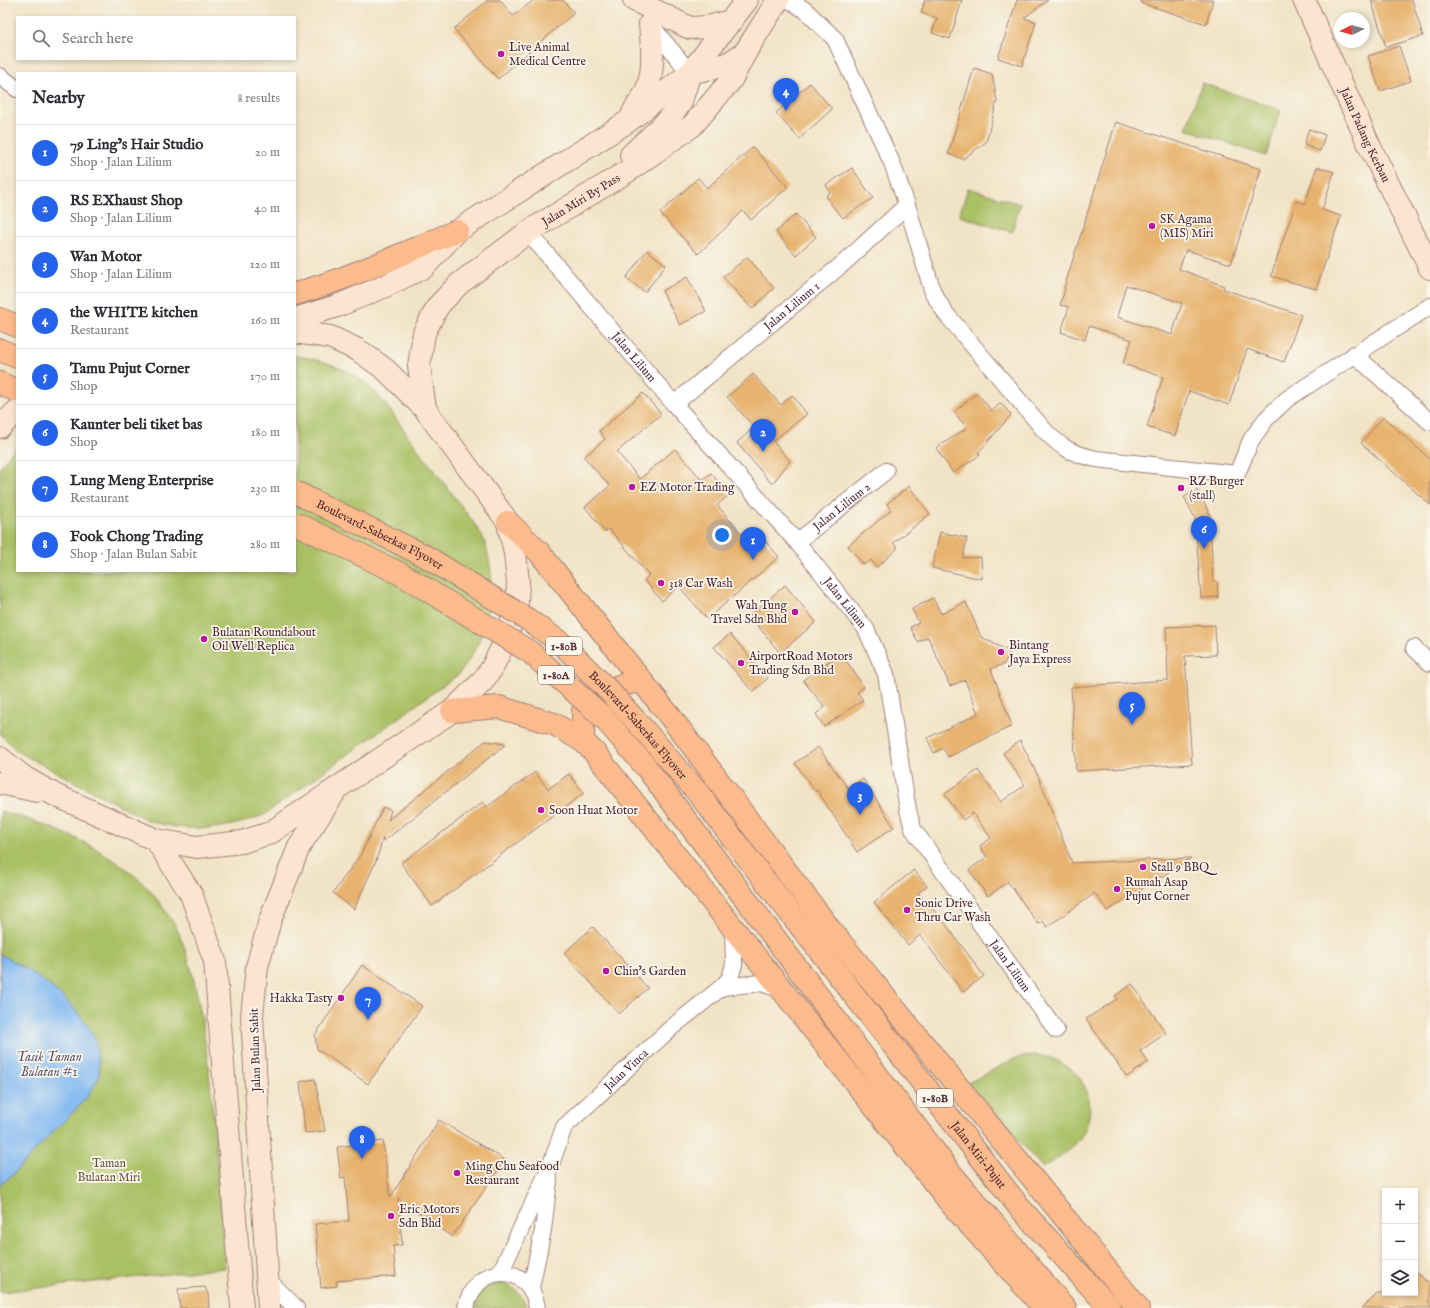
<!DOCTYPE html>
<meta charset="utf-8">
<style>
body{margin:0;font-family:"IM FELL English",serif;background:#f2f2f3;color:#2b2b33}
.controls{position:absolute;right:12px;bottom:12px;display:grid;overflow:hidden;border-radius:0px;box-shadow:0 2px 6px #0003}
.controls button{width:36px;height:36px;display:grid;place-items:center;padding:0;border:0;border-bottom:1px solid #e1e1e2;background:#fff;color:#2b2b33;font:20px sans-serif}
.compass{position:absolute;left:1334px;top:12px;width:36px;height:36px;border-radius:50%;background:#fff;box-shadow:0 2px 6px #0003;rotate:265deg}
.you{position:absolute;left:722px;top:535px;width:14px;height:14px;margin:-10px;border:3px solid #fff;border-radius:50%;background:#1a73e8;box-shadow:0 0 0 6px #1a73e833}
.badge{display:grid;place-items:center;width:26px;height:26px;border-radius:50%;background:#2563eb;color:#fff;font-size:13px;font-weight:700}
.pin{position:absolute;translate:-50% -33px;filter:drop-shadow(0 1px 2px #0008)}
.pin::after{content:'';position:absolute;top:21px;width:14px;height:12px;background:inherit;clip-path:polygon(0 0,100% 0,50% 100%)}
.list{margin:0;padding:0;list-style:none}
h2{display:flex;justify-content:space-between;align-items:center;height:52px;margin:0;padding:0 16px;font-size:17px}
h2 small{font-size:13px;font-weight:400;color:#7c7c81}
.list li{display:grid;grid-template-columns:26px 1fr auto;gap:12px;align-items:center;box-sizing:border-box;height:56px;padding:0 16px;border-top:1px solid #e1e1e2}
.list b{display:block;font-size:15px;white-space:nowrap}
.list p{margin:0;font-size:13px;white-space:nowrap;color:#7c7c81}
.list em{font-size:13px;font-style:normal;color:#7c7c81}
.icon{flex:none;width:22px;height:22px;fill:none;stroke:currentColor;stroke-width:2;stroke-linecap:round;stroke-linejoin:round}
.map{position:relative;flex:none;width:1430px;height:1308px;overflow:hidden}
.search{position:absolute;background:#fff;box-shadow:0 2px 6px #0003;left:16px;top:16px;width:280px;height:44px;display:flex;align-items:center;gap:10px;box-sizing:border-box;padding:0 14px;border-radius:0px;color:#7c7c81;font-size:15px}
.panel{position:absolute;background:#fff;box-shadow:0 2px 6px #0003;left:16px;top:72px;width:280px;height:500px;border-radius:0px}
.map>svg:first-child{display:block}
.green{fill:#aac065;stroke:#7a7048}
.water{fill:#83b9f2;stroke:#666c8e}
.building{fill:#e7b36e;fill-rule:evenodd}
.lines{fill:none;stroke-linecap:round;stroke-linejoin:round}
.street-casing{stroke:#9e8178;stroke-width:18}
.secondary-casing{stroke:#9e8178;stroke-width:24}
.highway-casing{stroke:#9e8178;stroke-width:24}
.street{stroke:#fff;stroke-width:16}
.secondary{stroke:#fde4d1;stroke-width:22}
.highway{stroke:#fbbb8d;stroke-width:22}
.highway-bridge-casing{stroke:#9e8178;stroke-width:24;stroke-linecap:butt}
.highway-bridge{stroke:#fbbb8d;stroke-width:22}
.poi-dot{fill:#b5179e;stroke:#fbf7ec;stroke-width:1.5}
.labels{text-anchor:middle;stroke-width:3.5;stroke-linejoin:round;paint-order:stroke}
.shield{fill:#fbf7ec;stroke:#7f6065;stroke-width:1}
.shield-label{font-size:11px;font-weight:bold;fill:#4a1f2b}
.poi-label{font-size:12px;fill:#4a1f2b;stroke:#fbf7ec;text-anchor:start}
.street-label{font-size:12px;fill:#4a1f2b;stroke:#fbf7ec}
.park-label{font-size:12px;fill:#674f3c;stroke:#fbf7ec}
.water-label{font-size:13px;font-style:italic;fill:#5e5571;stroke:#fbf7ec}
</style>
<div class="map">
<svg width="1430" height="1308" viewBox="0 0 1430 1308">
<rect width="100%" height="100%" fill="#fbf7ec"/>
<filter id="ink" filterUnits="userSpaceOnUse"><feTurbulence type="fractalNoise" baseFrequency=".025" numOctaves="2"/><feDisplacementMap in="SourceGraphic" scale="8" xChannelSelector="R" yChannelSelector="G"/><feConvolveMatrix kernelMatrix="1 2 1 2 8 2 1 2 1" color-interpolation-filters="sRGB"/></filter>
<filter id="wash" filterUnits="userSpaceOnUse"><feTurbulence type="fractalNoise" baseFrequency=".012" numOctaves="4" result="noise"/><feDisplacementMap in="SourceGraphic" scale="16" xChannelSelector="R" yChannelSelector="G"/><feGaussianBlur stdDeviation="0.9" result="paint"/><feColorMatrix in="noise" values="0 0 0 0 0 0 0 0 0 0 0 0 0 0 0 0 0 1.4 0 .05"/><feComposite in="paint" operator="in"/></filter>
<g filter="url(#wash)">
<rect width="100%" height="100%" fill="#f1e3c6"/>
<path class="green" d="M 1202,83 L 1281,110 L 1266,156 L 1186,129 Z
M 968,188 L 1020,204 L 1012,232 L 959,216 Z
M 295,356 C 320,359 344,367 365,383 C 385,399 399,424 414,444 C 436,474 461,503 481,534 C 484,539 486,546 487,551 C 499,595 486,639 459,674 L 264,815 C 225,831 187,833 147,820 L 18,752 L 0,734 L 0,467 L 17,445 L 17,571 L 295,571 Z
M 0,811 C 52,825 105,847 144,884 C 152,891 174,922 178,931 C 202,989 208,1061 214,1123 C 218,1171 221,1220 225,1268 L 0,1292 Z
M 1031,1055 C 1073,1055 1105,1095 1082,1135 C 1073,1150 1056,1158 1043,1168 L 968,1083 L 1014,1059 Z
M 495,1283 C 511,1283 523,1292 526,1308 L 474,1308 C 477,1295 482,1288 495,1283 Z"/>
<path class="water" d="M 0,954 C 33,971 77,1002 94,1037 C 97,1043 97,1051 98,1058 C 99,1066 101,1074 97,1081 C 86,1103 65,1119 49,1136 C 32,1153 19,1171 0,1185 Z"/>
<g id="blocks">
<path class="building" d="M 488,0 L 500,0 L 513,16 L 534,0 L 563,0 L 574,13 L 498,79 L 454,29 Z
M 925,0 L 962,0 L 950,39 L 932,33 L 937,18 L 921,13 Z
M 1017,0 L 1048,0 L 1024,18 L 1036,22 L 1022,66 L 998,58 Z
M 1141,0 L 1213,0 L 1206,24 L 1141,3 Z
M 1371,0 L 1412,0 L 1423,36 L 1386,47 Z
M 1399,46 L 1411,81 L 1380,91 L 1368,56 Z
M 974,68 L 992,74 L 997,101 L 986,142 L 963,159 L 948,154 Z
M 810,83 L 832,109 L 799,139 L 776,113 Z
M 1116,122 L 1261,169 L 1231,264 L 1186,250 L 1179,269 L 1224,286 L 1223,289 L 1301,315 L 1284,362 L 1247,349 L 1229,405 L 1189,391 L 1175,436 L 1147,427 L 1163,377 L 1123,364 L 1132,340 L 1089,326 L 1085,340 L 1061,332 L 1069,307 L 1060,305 L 1065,289 L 1064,288 ZM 1126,285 L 1182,303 L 1172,335 L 1117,317 Z
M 1309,129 L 1325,135 L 1320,151 L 1304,145 Z
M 753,147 L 788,187 L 751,220 L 743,211 L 698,254 L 660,213 L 698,178 L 707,188 Z
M 1317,167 L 1334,172 L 1322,210 L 1341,216 L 1316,289 L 1271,276 L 1296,201 L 1305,204 Z
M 852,168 L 873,198 L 843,218 L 834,208 L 826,196 L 830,192 L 826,185 Z
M 796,214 L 816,237 L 796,255 L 776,232 Z
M 647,250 L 666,265 L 645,292 L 626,278 Z
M 747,257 L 774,288 L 752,309 L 723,277 Z
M 687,277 L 706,311 L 680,325 L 662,291 Z
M 753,374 L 781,405 L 792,395 L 807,414 L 773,441 L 790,461 L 772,484 L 737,443 L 754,427 L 727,397 Z
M 643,393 L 661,414 L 617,452 L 640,479 L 675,449 L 702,480 L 711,473 L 729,495 L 717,505 L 745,538 L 755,529 L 779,557 L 707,619 L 679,586 L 662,601 L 644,580 L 649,575 L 609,529 L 605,532 L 585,507 L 610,486 L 584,457 L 605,439 L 599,431 Z
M 977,393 L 992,411 L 1001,403 L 1011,415 L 978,453 L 980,455 L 953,473 L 936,448 L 967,428 L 954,412 Z
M 1383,417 L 1430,459 L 1430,505 L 1361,443 Z
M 909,486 L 930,514 L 893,543 L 898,548 L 877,567 L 871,560 L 864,565 L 848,546 L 891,510 L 887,504 Z
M 1197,490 L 1210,514 L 1213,581 L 1217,581 L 1218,597 L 1201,598 L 1195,518 L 1184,497 Z
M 940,532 L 967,538 L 963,558 L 981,557 L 982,579 L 932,568 Z
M 785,585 L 816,622 L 780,653 L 750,616 Z
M 933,598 L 941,614 L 966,602 L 981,637 L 1010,652 L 1004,664 L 991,669 L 1012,726 L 948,757 L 943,748 L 934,753 L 927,738 L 978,714 L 965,680 L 950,686 L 928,637 L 918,642 L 910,627 L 919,623 L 912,609 Z
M 1215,625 L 1216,655 L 1185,656 L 1192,764 L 1076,771 L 1071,687 L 1168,680 L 1166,627 Z
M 730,634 L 768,678 L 753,692 L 714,647 Z
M 841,653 L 864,687 L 857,692 L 863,700 L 824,727 L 816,714 L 825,707 L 803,680 Z
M 1020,740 L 1038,776 L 1072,863 L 1191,858 L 1107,911 L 1095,893 L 1047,927 L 1043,921 L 1038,924 L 1008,882 L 988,896 L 969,870 L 987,857 L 980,846 L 991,838 L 973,813 L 963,820 L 945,794 L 978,770 L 1001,802 L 1025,785 L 1003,753 Z
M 485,741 L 506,744 L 384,841 L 383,838 L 376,861 L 354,909 L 333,893 L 361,854 L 383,807 L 391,810 L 388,820 Z
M 818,747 L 848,788 L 863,779 L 894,827 L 857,852 L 817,790 L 815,791 L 795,763 Z
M 535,772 L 548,789 L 569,774 L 584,793 L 432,906 L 401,863 L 483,802 L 487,807 Z
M 914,870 L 927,886 L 918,893 L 941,918 L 984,976 L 963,992 L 920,935 L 908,945 L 874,902 Z
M 593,927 L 648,988 L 619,1014 L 564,953 Z
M 362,965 L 422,1006 L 368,1084 L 317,1049 L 315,1035 Z
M 1132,984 L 1166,1033 L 1140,1051 L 1148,1062 L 1127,1077 L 1086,1019 L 1117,999 L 1115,996 Z
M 315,1079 L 325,1131 L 305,1133 L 300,1082 Z
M 439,1120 L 505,1160 L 452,1237 L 398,1198 L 402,1245 L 393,1246 L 396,1276 L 336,1281 L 337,1286 L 321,1288 L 315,1224 L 349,1221 L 345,1177 L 341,1178 L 337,1147 L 383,1141 L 390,1198 Z
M 1415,1270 L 1430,1285 L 1430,1308 L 1362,1308 L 1377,1293 L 1415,1293 Z
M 205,1287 L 208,1294 L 209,1308 L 180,1308 L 178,1289 Z"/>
</g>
</g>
<g filter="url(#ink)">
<use href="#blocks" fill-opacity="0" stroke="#9e8178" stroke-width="1"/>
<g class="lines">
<g class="street-casing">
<g id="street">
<path d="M 789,0 L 805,10 L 835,39 L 892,163 L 907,205 L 933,293 L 946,314 L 1045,431 C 1063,449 1071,453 1096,459 L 1237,474 L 1251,440 L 1266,419 L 1287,399 L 1430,306"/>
<path d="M 649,23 L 690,73"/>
<path d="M 0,76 L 17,89"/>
<path id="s1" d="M 528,232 L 674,404 L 797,542 L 866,629 L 886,674 L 908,810 L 913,829 L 1056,1030"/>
<path d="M 1354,354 L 1430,422"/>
<path id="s2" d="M 674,404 L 846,261 L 907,205"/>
<path id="s3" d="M 797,542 L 886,471"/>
<path d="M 1414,648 L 1430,663"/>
<path d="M 722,987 L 761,983 L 782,990"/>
<path id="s4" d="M 500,1273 L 550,1167 L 564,1127 L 671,1028 L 722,987 L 730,978 L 734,964 L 733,928"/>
<path d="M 266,1278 L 296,1308"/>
<path d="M 531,1288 L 543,1230 L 549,1180"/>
<path d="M 466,1308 C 474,1262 531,1261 537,1308"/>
</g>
</g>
<g class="secondary-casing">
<g id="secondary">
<path d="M 634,0 L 690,28 L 707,27 L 732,21"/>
<path id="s5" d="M 1304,0 L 1370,147 L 1430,268"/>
<path d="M 690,73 L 727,64 L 746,52"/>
<path d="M 633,113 C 637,105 644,97 647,89 C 655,68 652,46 650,24"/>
<path d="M 631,155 L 664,124 L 680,104 L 690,73"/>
<path d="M 295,319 L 337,306 L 383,287 L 424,267 L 457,231 L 627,122 L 690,73 L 747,0"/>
<path id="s6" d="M 425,409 L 419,366 L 424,333 L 438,306 L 459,284 L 528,232 L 628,171 L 692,126 L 731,80 L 746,51 L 778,0"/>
<path d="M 0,427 L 17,411"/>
<path d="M 0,758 L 25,778 L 55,795 L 156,840 L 197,847 L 242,842 L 270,833 L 452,711 L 482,682 L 492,668 L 507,637 L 517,602 L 518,582 L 515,553 L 508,522 L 425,409 L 386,370 L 358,350 L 330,337 L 295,332"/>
<path d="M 0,783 L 37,791"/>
<path d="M 156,840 L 191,894 L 215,961 L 242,1308"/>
<path d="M 269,1308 L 252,1016 L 257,967 L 270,920 L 299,847 L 333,795"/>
</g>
</g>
<g class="highway-casing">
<g id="highway">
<path d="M 295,294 C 351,278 403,253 457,231"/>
<path d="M 0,319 L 17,326"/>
<path d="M 0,350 L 17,357"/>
<path d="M 0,383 L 17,391"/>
<path d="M 508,522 L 539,552 L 672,719 L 829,928 L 1138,1308"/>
<path d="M 452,711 L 499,707 L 554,724 L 583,741 L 594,752 L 952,1205 L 1044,1308"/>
<path d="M 583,741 L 583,711 C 605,689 612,686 641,681"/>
<path id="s7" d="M 766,882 L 1020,1208 L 1110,1308"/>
<path d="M 750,905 L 949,1171 L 1065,1308"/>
</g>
</g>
<use href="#street" class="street"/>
<use href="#secondary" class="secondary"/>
<use href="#highway" class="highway"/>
<g class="highway-bridge-casing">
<g id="highway-bridge">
<path id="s8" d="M 295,492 L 425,556 L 527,619 L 561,643 L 610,692 L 645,731 L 698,793 L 766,882"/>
<path d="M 295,523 L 401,574 L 530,652 L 602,716 L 646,767 L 750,905"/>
</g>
</g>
<use href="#highway-bridge" class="highway-bridge"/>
</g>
</g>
<g class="poi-dot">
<circle cx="501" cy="54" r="4"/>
<circle cx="1152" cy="226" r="4"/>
<circle cx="632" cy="487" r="4"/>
<circle cx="1181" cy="488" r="4"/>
<circle cx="661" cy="583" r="4"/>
<circle cx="795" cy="612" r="4"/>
<circle cx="204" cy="639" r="4"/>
<circle cx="1001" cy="652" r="4"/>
<circle cx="741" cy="663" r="4"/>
<circle cx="541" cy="810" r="4"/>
<circle cx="1143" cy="867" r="4"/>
<circle cx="1117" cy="889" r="4"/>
<circle cx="907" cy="910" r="4"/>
<circle cx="606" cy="971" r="4"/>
<circle cx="341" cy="998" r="4"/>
<circle cx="457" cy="1173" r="4"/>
<circle cx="391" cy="1216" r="4"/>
</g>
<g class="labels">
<g class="shield">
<rect x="546" y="637" width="36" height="18" rx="3"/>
<rect x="538" y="666" width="36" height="18" rx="3"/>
<rect x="917" y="1089" width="36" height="18" rx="3"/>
</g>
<g class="shield-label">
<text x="564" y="650">1-80B</text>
<text x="556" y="679">1-80A</text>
<text x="935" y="1102">1-80B</text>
</g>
<g class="poi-label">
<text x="509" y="51">Live Animal<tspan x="509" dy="14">Medical Centre</tspan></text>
<text x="1160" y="223">SK Agama<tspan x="1160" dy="14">(MIS) Miri</tspan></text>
<text x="1189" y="485">RZ Burger<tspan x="1189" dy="14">(stall)</tspan></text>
<text x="640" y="491">EZ Motor Trading</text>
<text x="669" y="587">318 Car Wash</text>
<text x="787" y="609" text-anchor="end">Wah Tung<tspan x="787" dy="14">Travel Sdn Bhd</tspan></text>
<text x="212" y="636">Bulatan Roundabout<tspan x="212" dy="14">Oil Well Replica</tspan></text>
<text x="1009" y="649">Bintang<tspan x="1009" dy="14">Jaya Express</tspan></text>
<text x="749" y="660">AirportRoad Motors<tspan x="749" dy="14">Trading Sdn Bhd</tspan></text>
<text x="549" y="814">Soon Huat Motor</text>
<text x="1151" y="871">Stall 9 BBQ</text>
<text x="1125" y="886">Rumah Asap<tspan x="1125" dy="14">Pujut Corner</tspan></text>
<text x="915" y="907">Sonic Drive<tspan x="915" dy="14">Thru Car Wash</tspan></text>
<text x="614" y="975">Chin's Garden</text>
<text x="333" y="1002" text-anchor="end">Hakka Tasty</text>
<text x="465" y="1170">Ming Chu Seafood<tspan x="465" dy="14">Restaurant</tspan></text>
<text x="399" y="1213">Eric Motors<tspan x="399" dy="14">Sdn Bhd</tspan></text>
</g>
<g class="street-label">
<text dy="4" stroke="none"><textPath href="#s5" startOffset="148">Jalan Padang Kerbau</textPath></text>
<text dy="4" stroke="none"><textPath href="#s6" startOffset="286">Jalan Miri By Pass</textPath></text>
<text dy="4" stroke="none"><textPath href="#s2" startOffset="153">Jalan Lilium 1</textPath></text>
<text dy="4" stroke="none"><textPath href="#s1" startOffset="164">Jalan Lilium</textPath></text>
<text dy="4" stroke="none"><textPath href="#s3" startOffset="57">Jalan Lilium 2</textPath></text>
<text dy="4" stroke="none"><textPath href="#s8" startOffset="95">Boulevard-Saberkas Flyover</textPath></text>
<text dy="4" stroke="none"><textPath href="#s1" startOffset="488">Jalan Lilium</textPath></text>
<text dy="4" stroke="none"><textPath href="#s8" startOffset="419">Boulevard-Saberkas Flyover</textPath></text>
<text dy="4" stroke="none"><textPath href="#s1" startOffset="896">Jalan Lilium</textPath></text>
<text transform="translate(255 1050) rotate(-92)" y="4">Jalan Bulan Sabit</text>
<text dy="4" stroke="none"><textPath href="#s4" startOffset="244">Jalan Vinca</textPath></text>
<text dy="4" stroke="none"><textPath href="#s7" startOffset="346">Jalan Miri-Pujut</textPath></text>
</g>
<g class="park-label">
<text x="109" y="1167">Taman<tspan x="109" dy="14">Bulatan Miri</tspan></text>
</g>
<g class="water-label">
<text x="49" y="1061">Tasik Taman<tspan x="49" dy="15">Bulatan #1</tspan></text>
</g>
</g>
</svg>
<div class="controls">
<button>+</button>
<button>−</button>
<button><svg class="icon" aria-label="layers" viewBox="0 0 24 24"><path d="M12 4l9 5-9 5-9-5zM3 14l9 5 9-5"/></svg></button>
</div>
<svg class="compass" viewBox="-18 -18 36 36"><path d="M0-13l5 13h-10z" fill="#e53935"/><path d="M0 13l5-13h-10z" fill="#7c7c81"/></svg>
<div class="you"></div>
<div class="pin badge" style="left:753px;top:560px">1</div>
<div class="pin badge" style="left:763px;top:452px">2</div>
<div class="pin badge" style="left:860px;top:815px">3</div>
<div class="pin badge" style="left:786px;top:111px">4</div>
<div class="pin badge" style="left:1132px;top:725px">5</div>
<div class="pin badge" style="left:1204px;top:549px">6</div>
<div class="pin badge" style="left:368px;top:1020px">7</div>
<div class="pin badge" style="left:362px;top:1159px">8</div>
<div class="search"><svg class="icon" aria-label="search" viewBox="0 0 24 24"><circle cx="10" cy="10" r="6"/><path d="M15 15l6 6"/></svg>Search here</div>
<section class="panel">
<h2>Nearby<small>8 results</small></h2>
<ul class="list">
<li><span class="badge">1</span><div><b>79 Ling’s Hair Studio</b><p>Shop · Jalan Lilium</p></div><em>20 m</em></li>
<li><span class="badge">2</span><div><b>RS EXhaust Shop</b><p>Shop · Jalan Lilium</p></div><em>40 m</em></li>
<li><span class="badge">3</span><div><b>Wan Motor</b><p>Shop · Jalan Lilium</p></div><em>120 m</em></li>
<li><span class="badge">4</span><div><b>the WHITE kitchen</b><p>Restaurant</p></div><em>160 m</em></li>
<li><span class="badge">5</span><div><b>Tamu Pujut Corner</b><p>Shop</p></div><em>170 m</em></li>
<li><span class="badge">6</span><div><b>Kaunter beli tiket bas</b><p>Shop</p></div><em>180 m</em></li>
<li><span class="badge">7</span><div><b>Lung Meng Enterprise</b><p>Restaurant</p></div><em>230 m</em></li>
<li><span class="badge">8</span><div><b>Fook Chong Trading</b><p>Shop · Jalan Bulan Sabit</p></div><em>280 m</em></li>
</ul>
</section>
</div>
